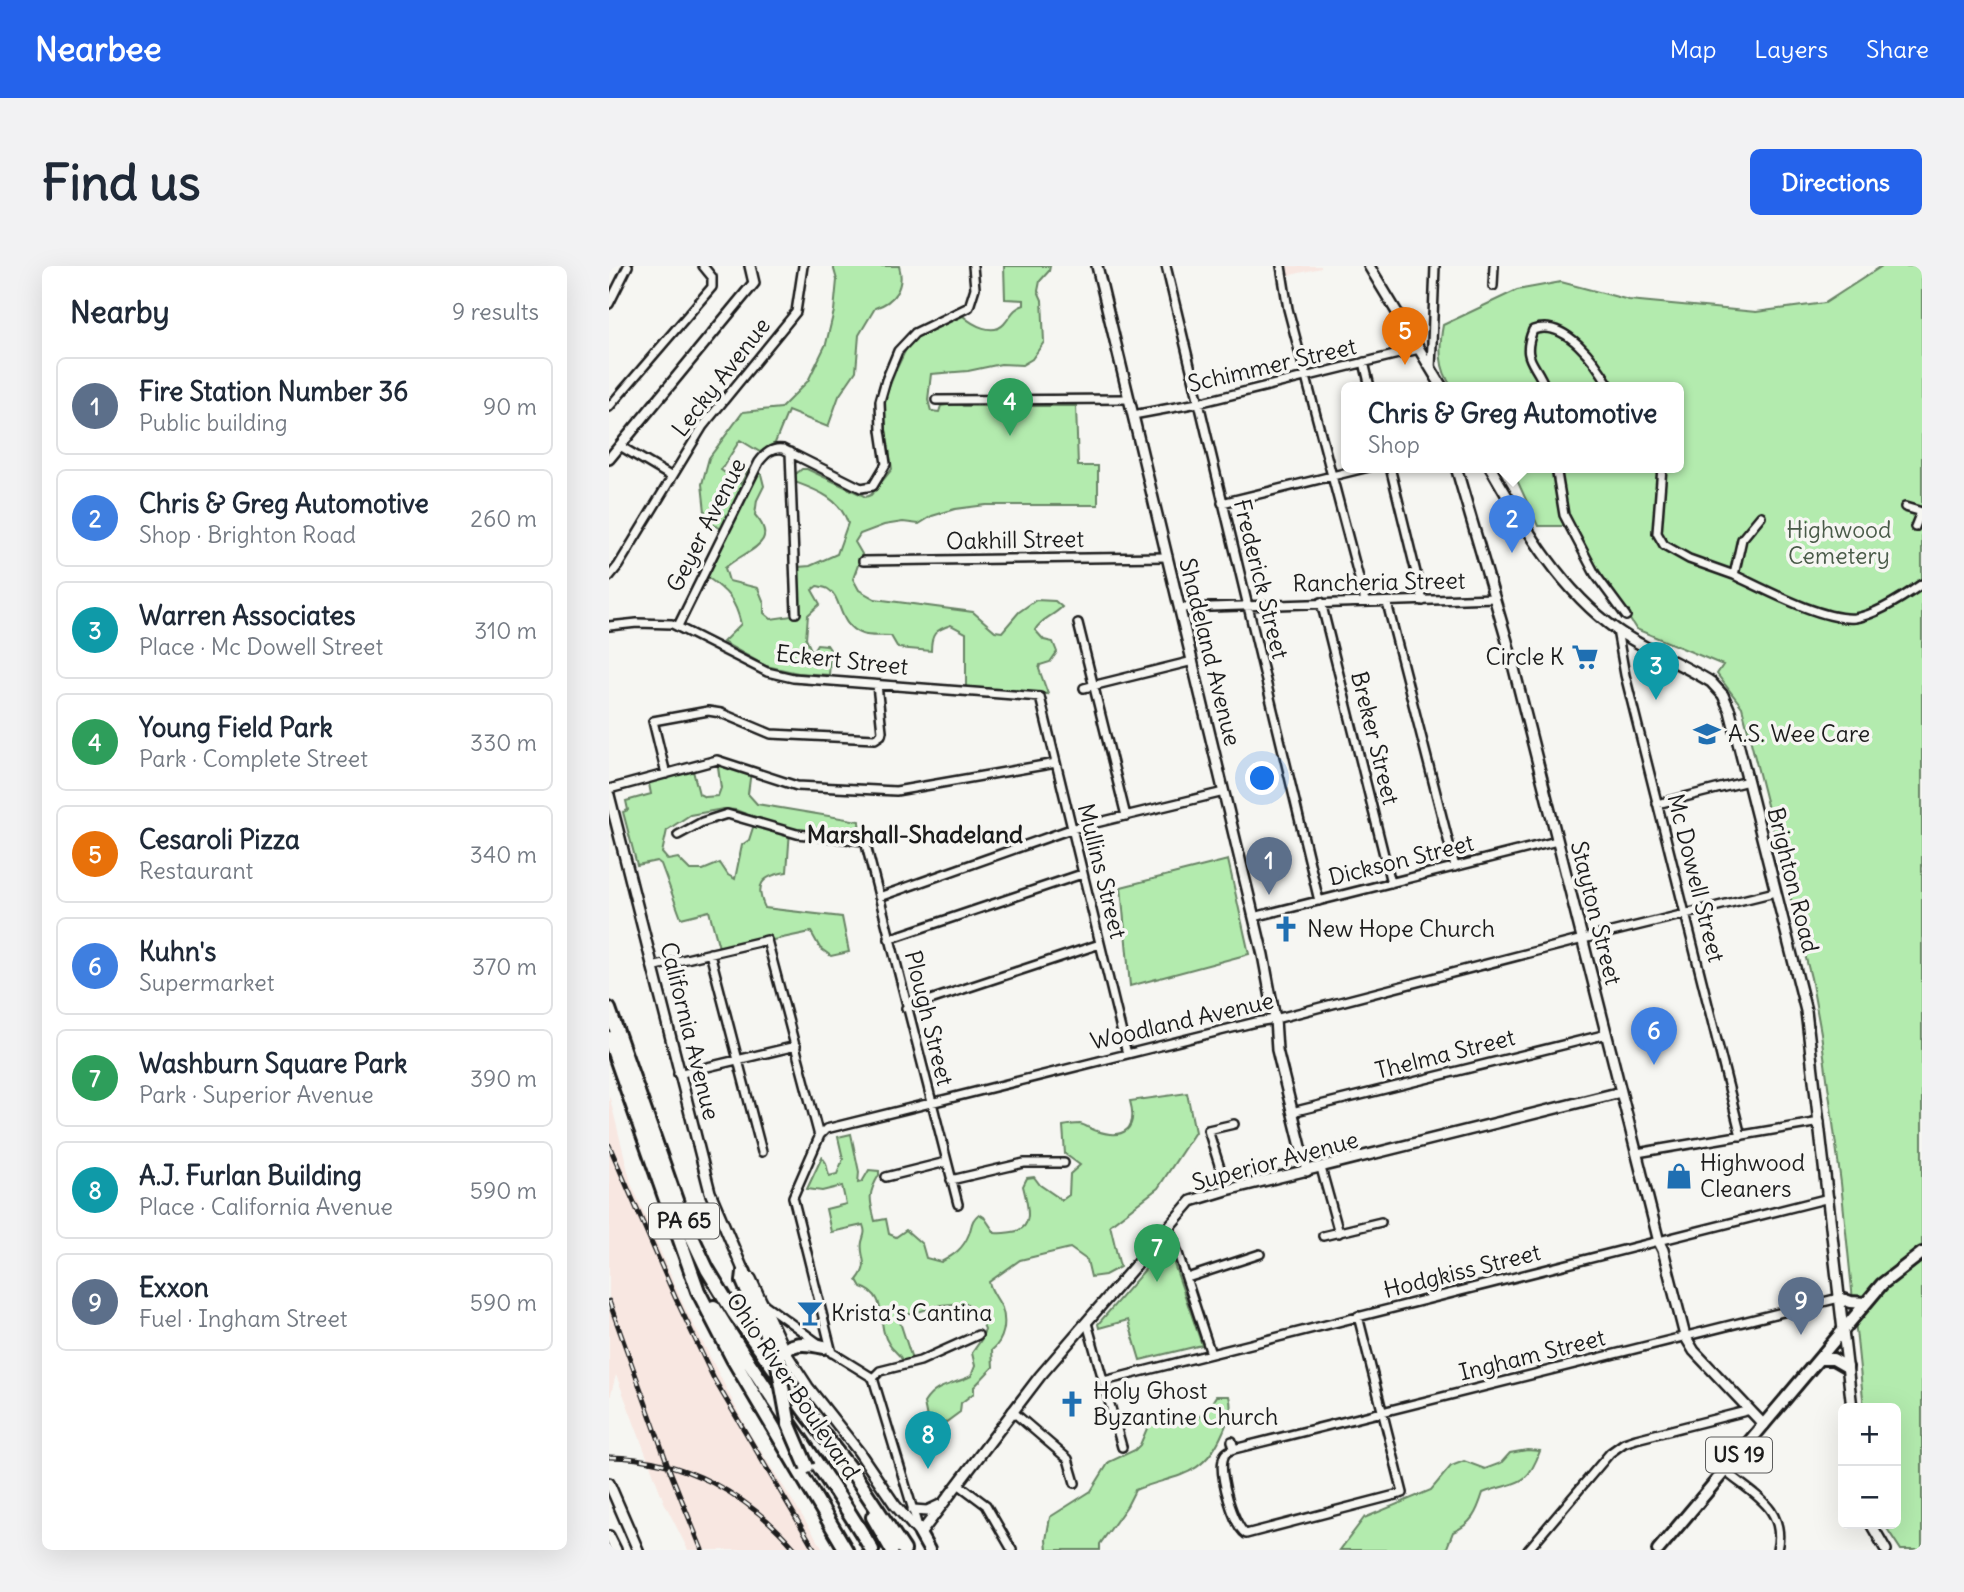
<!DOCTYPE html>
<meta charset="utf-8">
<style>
body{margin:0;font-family:Delius,sans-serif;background:#f2f2f3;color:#1f2937}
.controls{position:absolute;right:21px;bottom:21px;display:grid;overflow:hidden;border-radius:10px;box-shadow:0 7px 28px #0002}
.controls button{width:63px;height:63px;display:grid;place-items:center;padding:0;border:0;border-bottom:2px solid #e0e1e3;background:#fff;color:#1f2937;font:35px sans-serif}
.you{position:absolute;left:654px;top:513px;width:24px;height:24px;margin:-18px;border:5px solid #fff;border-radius:50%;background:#1a73e8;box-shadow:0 0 0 10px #1a73e833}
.badge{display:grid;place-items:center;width:46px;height:46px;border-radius:50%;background:#2563eb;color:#fff;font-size:23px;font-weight:700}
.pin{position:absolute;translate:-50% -58px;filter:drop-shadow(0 2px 4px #0008)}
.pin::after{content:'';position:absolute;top:37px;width:24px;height:21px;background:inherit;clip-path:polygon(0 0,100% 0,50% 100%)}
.popup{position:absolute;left:732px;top:116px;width:343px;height:91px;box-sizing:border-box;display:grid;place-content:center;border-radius:10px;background:#fff;filter:drop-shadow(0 2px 5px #0005);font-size:23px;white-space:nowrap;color:#747a83}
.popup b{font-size:26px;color:#1f2937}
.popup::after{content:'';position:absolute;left:50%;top:100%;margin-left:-14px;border:14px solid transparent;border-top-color:#fff}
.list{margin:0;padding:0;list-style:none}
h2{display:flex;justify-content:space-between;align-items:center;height:91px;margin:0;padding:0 28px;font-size:30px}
h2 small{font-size:23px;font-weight:400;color:#747a83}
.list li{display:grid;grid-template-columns:46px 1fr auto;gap:21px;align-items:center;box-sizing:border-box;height:98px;margin:0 14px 14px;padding:0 14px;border:2px solid #e0e1e3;border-radius:10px}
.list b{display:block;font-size:26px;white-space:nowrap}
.list p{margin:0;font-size:23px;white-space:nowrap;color:#747a83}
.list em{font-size:23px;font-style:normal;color:#747a83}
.map{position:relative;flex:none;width:1313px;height:1284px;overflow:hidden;border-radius:10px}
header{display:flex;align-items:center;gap:42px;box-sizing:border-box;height:98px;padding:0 35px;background:#2563eb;color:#fff}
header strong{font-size:33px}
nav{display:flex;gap:38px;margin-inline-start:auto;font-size:24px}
.intro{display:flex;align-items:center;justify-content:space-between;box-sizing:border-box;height:168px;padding:0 42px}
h1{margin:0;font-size:49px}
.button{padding:18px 32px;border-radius:10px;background:#2563eb;color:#fff;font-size:24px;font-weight:700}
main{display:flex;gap:42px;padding:0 42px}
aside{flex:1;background:#fff;border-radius:10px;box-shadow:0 7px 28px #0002}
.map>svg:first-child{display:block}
.built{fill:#f8e7e1}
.green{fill:#b3ebae;stroke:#688465;stroke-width:2;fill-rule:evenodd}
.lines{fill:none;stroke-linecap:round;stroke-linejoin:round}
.minor-casing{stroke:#1c1c1c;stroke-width:12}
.tertiary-casing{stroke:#1c1c1c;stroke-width:14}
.primary-casing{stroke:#1c1c1c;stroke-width:16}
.motorway-casing{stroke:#1c1c1c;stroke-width:18}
.minor{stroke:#f6f6f2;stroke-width:7}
.tertiary{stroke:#f6f6f2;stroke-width:9}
.primary{stroke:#f6f6f2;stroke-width:10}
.motorway{stroke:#f6f6f2;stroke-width:12}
.rail-casing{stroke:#1c1c1c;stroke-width:5}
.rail{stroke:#f6f6f2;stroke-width:2.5;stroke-dasharray:8;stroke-linecap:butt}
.motorway-bridge-casing{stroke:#1c1c1c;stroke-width:18;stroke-linecap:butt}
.motorway-bridge{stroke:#f6f6f2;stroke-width:12}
.labels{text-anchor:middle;stroke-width:7;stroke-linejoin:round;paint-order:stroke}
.shield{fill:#f6f6f2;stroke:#5d5d5c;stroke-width:2}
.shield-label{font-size:21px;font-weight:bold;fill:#1c1c1c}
.street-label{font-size:23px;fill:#1c1c1c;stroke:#f6f6f2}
.park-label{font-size:23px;fill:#495a48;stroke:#f6f6f2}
.poi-label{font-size:23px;fill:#1c1c1c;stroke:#f6f6f2;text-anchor:start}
.neighbourhood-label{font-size:24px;font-weight:bold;fill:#1c1c1c;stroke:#f6f6f2}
</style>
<header>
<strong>Nearbee</strong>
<nav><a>Map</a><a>Layers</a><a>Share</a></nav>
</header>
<div class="intro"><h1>Find us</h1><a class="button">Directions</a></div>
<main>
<aside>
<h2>Nearby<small>9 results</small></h2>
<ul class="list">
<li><span class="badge" style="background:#5c6f8a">1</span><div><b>Fire Station Number 36</b><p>Public building</p></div><em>90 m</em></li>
<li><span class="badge" style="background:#3f7fe0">2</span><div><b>Chris &amp; Greg Automotive</b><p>Shop · Brighton Road</p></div><em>260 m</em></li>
<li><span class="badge" style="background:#0f9aa8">3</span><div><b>Warren Associates</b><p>Place · Mc Dowell Street</p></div><em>310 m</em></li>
<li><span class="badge" style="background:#2e9e5b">4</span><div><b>Young Field Park</b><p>Park · Complete Street</p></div><em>330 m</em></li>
<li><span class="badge" style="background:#e8710a">5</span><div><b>Cesaroli Pizza</b><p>Restaurant</p></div><em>340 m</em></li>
<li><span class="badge" style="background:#3f7fe0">6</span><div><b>Kuhn's</b><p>Supermarket</p></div><em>370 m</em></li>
<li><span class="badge" style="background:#2e9e5b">7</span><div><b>Washburn Square Park</b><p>Park · Superior Avenue</p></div><em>390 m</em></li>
<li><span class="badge" style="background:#0f9aa8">8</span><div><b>A.J. Furlan Building</b><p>Place · California Avenue</p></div><em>590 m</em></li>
<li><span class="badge" style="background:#5c6f8a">9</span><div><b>Exxon</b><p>Fuel · Ingham Street</p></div><em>590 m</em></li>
</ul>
</aside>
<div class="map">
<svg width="1313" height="1284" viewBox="0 0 1313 1284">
<rect width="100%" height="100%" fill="#f6f6f2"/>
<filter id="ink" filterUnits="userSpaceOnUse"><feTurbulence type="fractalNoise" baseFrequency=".0143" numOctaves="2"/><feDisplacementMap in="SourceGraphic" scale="14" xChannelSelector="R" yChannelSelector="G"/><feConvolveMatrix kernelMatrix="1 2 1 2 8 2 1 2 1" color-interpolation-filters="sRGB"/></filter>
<g filter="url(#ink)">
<path class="built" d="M 672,0 L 712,0 L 712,2 L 673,11 Z
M 0,829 L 22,917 L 74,1038 L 139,1165 L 215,1284 L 79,1284 L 55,1236 L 7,1109 L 0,1135 Z"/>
<path class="green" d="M 224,0 L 290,0 C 296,21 285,36 266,42 L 250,69 L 247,105 L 230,130 L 219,161 L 179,145 L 166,177 L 151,186 L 131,174 L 112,204 L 132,218 L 139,204 L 152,208 L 155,220 L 148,234 L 146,249 C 173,279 135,284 116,302 L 120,315 L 149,322 L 155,337 L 155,347 L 162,353 L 190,349 L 189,301 L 201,300 L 228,288 L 239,257 C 230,231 207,224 183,215 L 183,211 L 193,203 L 198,203 L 257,231 L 262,229 L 283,203 L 273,139 L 287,104 L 298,81 L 306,72 L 354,50 C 364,59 384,70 395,58 C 403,49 403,43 415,39 L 415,34 L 396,33 L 395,0 L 441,0 L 440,5 L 431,15 L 429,25 L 433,34 L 435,76 L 423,93 L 413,99 L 392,98 L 359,105 L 322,108 L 319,134 L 322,145 L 330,146 L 332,140 L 350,137 L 354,140 L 467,140 L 469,200 L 489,200 L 489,239 L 377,239 L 346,243 L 323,250 L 310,258 L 294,256 L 275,259 L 251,268 L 246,276 L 253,288 L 244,313 L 250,324 L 266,333 L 364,346 L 386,365 L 393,366 L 410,346 L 427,334 L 446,335 L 453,341 C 443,351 433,352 426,364 L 435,374 L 444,376 L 448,386 L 441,396 L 431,399 L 430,403 L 439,428 L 357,421 L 357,367 L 342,359 C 326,364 322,368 322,385 L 289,382 L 282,370 C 273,369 261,371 253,368 C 228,359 234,332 219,323 C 216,321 212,321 208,320 L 203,324 L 211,338 L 199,349 L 197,373 L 203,386 L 208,378 L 218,379 L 222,385 L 220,409 L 189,407 L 157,400 L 114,376 L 132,358 C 126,333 118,325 98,311 L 118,266 L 97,255 L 93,218 L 100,192 L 134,146 L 172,142 L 199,115 L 217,78 L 225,45 L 228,14 Z
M 1273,0 L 1313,0 L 1313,1284 L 1292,1284 L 1275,1258 L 1287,1258 L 1287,1142 L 1255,1142 L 1232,917 L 1212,767 L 1202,712 L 1133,441 L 1108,408 L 1114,399 L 1027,363 L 962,260 L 929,260 L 902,201 L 1069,201 L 1069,121 L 843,121 C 829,102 830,81 834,59 L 908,24 L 952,16 L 1020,34 L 1147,46 L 1216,37 Z
M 108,494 L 142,505 L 139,528 L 148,538 L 250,555 L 251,569 L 181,564 L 178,606 C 153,610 145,618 156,642 L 233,651 L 240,686 L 222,690 L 211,682 L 202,666 L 111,685 L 100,645 L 72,652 L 52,598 L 48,595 L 28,599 L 14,546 L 19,544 L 17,535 L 42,528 L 39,513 L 83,501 L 90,528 L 96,531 L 109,530 L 112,522 ZM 114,543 L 127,544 L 147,552 L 140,574 L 133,579 L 126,613 L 119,609 L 111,597 L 94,604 L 81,604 L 69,592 L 59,594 L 53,587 L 58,564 L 81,549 Z
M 619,594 L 640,688 L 521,720 L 512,621 Z
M 578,827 L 586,866 L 549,922 L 501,959 L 511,1001 L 496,1009 L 482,1011 L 478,994 L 461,982 L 411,994 L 380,1016 C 382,1026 389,1033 393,1042 C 398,1057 395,1074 383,1084 L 384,1101 L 365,1121 L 365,1127 L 352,1137 L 351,1146 L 336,1157 L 324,1160 L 318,1152 L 315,1137 C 327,1118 344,1119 362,1110 L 366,1100 L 363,1087 L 372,1074 L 376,1063 L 369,1047 L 357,1037 L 332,1039 L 302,1048 L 291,1047 L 289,1050 L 303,1093 L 294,1095 C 289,1086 284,1085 280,1078 C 266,1057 281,1030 252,1021 L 248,1014 C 262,997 250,991 253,976 C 255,968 257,967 254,959 L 222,966 L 217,943 L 237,938 L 233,920 L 213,925 L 198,923 L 213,891 L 217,897 L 220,910 L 228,908 L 234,893 L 229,871 L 242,868 L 250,906 L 249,917 L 253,916 L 260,904 L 270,905 L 270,909 C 258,929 261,934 266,955 L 277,953 L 280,968 L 287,971 L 297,964 L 313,978 L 317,992 L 332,996 C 345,989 354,983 360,968 C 363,960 362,954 370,948 L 375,951 L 386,967 C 393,968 396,967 403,966 C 427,963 418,937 414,920 L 418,912 L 425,911 L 431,919 L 453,934 L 460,929 L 461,908 L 471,899 L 456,888 L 454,860 C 459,859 466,858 471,858 C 477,859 482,864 488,865 C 515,874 529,863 521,835 Z
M 558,978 L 593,1079 L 531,1094 L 519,1054 L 490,1062 L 489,1058 Z
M 607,1130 L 620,1130 C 624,1145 620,1152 614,1166 C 594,1213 567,1208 526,1224 L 518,1240 L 491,1278 L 491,1284 L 438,1284 L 437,1274 L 441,1251 L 482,1225 L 500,1196 L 526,1184 L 531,1179 L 539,1160 L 565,1150 L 583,1157 L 598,1144 Z
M 918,1184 L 931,1185 C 917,1224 907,1214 874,1227 C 868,1246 863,1258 844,1266 L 837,1284 L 731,1284 L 755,1252 L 822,1224 L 842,1200 L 855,1195 L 876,1203 L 892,1197 L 901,1187 Z"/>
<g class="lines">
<g class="minor-casing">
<path id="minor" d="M 557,0 L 710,635
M 672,0 L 679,43 L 756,335
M 884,20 L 885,0
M 0,38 L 19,0
M 755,96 L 761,121
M 822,103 L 826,0
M 936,121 C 926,95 912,94 924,64 C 956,52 987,96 1001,121
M 327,134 L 520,133
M 0,141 L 103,21 L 103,11 L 94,0
M 524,149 L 589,137 L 810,83
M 11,180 L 63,211
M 181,186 L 187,347
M 781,201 L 814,335
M 947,201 L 955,249 L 986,308 L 1017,350
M 1053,201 L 1048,267 L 1055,279 L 1080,293 L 1125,309
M 613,237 L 760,201
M 1296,241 L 1313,246
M 1152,250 L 1133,273 L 1125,309 C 1155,323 1214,355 1246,352 C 1266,349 1296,330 1313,318
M 1306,261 L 1312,246
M 254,295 L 559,291
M 0,311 L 9,300 L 94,160 L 187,46 L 194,0
M 712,336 L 782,617
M 778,337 L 846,601
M 571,342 L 886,332
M 469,357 L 517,550
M 0,360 L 28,357 L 63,358 L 158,406 L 184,412 L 431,431 L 518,788
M 69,360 L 150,196 C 156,188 163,181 174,183 L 252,222 L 264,220 L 277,198 L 272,164 L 271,135 L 277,114 L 289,85 L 306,67 L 360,41 L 366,22 L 364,0
M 1008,364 L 1016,409 L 1132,870
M 475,422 L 584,395
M 57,508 L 44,455 L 99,445 L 112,447 L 162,468 L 266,473 L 272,469 L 273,465 L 268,419
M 0,523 L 108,494 L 188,520 L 287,525 L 447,497
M 1048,538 L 1139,515
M 69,569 L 93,556 L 118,548 L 188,568 L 256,575 L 349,938
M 270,631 L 462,563 L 615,526
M 645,651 L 948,575
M 280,673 L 473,608
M 101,687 L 153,886
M 43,701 L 158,674 L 210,870
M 297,742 L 491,678
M 69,808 L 187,780
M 683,846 L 998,768
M 1028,887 L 1211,856
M 712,902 L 730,967
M 277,911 L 337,896
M 342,914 L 415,897 L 455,897
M 618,924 L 599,864 L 625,858
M 560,960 L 602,1088
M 714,970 L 772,956
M 578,1012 L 651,988
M 154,1037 L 209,1077
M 478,1057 L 513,1181
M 222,1086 L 264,1112 L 310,1264
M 223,1087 L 184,931 L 211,869 L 217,863 L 647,756 L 666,753 L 974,673 L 1166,626
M 264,1112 L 271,1105 L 311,1095 L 369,1069
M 495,1115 L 1220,932
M 403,1145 L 459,1193 L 466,1217
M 623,1175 L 625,1183 C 619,1185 615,1187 614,1194 C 610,1209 625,1261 637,1268 L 794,1227 L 749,1050
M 625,1183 L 1230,1032
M 1116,1205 C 1143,1228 1178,1242 1168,1284
M 349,1218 L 377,1239 L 403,1284
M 919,1284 L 1001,1187 L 1015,1177 L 1027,1173 L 1141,1144"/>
</g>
<g class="tertiary-casing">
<path id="tertiary" d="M 488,0 L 654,689 L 666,753 L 668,784 L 698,905
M 760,0 L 833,121
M 0,193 L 145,17 L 141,0
M 847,201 L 898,375 L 1050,976 L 1054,984 L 1076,1070 L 1085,1085 L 1155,1159
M 881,201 C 915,260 951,324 1008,364 C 1038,385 1072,397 1102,416 L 1114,429 L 1121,445 L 1197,745 L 1243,1142
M 0,529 L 101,926 L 135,1006 L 142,1013 L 175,1084 L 199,1121 L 250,1186 L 286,1239 L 311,1268 L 431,1110 L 582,935 L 618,924 L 1012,826
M 0,1217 L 29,1284
M 304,1244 L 318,1245 L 331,1239
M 1262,1258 L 1277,1284
M 0,1270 L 7,1284"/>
</g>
<g class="primary-casing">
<path id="primary" d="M 1230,1032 L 1242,1036 L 1257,1037
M 1210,1093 L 1224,1093 L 1238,1101
M 311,1268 L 320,1284
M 1049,1284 L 1273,1018 L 1313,987"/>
</g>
<g class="motorway-casing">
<path id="motorway" d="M 0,743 L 70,943 L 98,1003 L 125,1047 L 195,1144 L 244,1207 L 295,1284
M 0,772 L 89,1025 L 124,1093 L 237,1284
M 135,1006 L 134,1015 L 168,1093 C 181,1075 194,1076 215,1081
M 105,1041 C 154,1124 214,1200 263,1284
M 264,1251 L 283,1284"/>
</g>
<use href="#minor" class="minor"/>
<use href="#tertiary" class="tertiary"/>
<use href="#primary" class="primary"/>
<use href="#motorway" class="motorway"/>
<g class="rail-casing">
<path id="rail" d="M 0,879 L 66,1031 L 105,1113 L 206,1284
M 0,1035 L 61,1205 L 93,1284
M 0,1191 C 75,1192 139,1228 187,1284"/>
</g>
<use href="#rail" class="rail"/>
<g class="motorway-bridge-casing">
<path id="motorway-bridge" d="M 168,1093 L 180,1159 L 198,1201"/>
</g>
<use href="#motorway-bridge" class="motorway-bridge"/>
</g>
</g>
<defs>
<g id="supermarket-bare" transform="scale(2.1)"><path d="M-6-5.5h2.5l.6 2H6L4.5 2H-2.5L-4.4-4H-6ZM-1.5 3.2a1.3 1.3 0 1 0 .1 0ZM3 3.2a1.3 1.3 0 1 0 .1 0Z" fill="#1f6fb2" stroke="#f6f6f2" stroke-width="2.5" paint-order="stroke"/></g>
<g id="school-bare" transform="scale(2.1)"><path d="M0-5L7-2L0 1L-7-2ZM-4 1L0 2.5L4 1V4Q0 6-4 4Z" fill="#1f6fb2" stroke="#f6f6f2" stroke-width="2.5" paint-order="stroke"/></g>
<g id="church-bare" transform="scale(2.1)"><path d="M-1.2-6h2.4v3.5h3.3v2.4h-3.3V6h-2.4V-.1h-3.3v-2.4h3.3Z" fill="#1f6fb2" stroke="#f6f6f2" stroke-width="2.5" paint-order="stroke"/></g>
<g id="shop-bare" transform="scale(2.1)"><path d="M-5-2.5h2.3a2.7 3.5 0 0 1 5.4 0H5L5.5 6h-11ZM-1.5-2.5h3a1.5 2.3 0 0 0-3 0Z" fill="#1f6fb2" stroke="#f6f6f2" stroke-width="2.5" paint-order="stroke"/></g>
<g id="bar-bare" transform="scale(2.1)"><path d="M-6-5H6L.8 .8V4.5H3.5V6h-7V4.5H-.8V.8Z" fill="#1f6fb2" stroke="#f6f6f2" stroke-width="2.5" paint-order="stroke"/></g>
</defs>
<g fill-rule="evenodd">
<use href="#supermarket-bare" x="976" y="391"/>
<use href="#school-bare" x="1098" y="468"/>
<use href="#church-bare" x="677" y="663"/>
<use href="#shop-bare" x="1070" y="910"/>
<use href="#bar-bare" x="201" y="1047"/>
<use href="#church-bare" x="463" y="1138"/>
</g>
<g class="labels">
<g class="shield">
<rect x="40" y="937.5" width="70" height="35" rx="5"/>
<rect x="1097" y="1171.5" width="66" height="35" rx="5"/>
</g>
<g class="shield-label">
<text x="75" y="962">PA 65</text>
<text x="1130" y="1196">US 19</text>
</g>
<g class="street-label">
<text transform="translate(663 99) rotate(-13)" y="8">Schimmer Street</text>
<text transform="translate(112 111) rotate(-52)" y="8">Lecky Avenue</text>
<text transform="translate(97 259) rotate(-63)" y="8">Geyer Avenue</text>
<text transform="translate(406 274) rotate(-1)" y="8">Oakhill Street</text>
<text transform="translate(652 313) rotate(76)" y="8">Frederick Street</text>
<text transform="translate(770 316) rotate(-1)" y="8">Rancheria Street</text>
<text transform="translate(601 386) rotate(76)" y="8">Shadeland Avenue</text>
<text transform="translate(233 394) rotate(6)" y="8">Eckert Street</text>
<text transform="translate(766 472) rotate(76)" y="8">Breker Street</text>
<text transform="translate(792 594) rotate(-14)" y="8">Dickson Street</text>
<text transform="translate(493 605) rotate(76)" y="8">Mullins Street</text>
<text transform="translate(1087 612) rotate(76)" y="8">Mc Dowell Street</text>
<text transform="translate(1184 614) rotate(76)" y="8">Brighton Road</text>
<text transform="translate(987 647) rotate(76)" y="8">Stayton Street</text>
<text transform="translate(320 752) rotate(76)" y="8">Plough Street</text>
<text transform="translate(573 755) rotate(-13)" y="8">Woodland Avenue</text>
<text transform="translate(81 765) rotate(76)" y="8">California Avenue</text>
<text transform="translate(836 788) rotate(-14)" y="8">Thelma Street</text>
<text transform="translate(666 895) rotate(-15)" y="8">Superior Avenue</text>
<text transform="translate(853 1005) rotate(-14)" y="8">Hodgkiss Street</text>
<text transform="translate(923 1089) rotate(-14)" y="8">Ingham Street</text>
<text transform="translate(184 1120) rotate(56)" y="8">Ohio River Boulevard</text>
</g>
<g class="park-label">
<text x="1230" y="272">Highwood<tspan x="1230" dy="26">Cemetery</tspan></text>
</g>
<g class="poi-label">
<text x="955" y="399" text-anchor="end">Circle K</text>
<text x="1119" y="476">A.S. Wee Care</text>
<text x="698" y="671">New Hope Church</text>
<text x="1091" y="905">Highwood<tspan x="1091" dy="26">Cleaners</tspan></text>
<text x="222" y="1055">Krista’s Cantina</text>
<text x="484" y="1133">Holy Ghost<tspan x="484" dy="26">Byzantine Church</tspan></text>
</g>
<g class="neighbourhood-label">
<text x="306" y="577">Marshall-Shadeland</text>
</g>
</g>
</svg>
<div class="controls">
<button>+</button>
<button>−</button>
</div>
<div class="you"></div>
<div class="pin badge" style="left:660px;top:629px;background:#5c6f8a">1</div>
<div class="pin badge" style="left:903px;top:287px;background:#3f7fe0">2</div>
<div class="popup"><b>Chris &amp; Greg Automotive</b>Shop</div>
<div class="pin badge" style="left:1047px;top:434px;background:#0f9aa8">3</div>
<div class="pin badge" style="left:401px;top:170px;background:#2e9e5b">4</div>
<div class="pin badge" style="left:796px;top:99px;background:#e8710a">5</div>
<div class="pin badge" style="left:1045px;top:799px;background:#3f7fe0">6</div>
<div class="pin badge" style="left:548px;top:1016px;background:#2e9e5b">7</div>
<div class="pin badge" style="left:319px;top:1203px;background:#0f9aa8">8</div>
<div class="pin badge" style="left:1192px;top:1069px;background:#5c6f8a">9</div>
</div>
</main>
